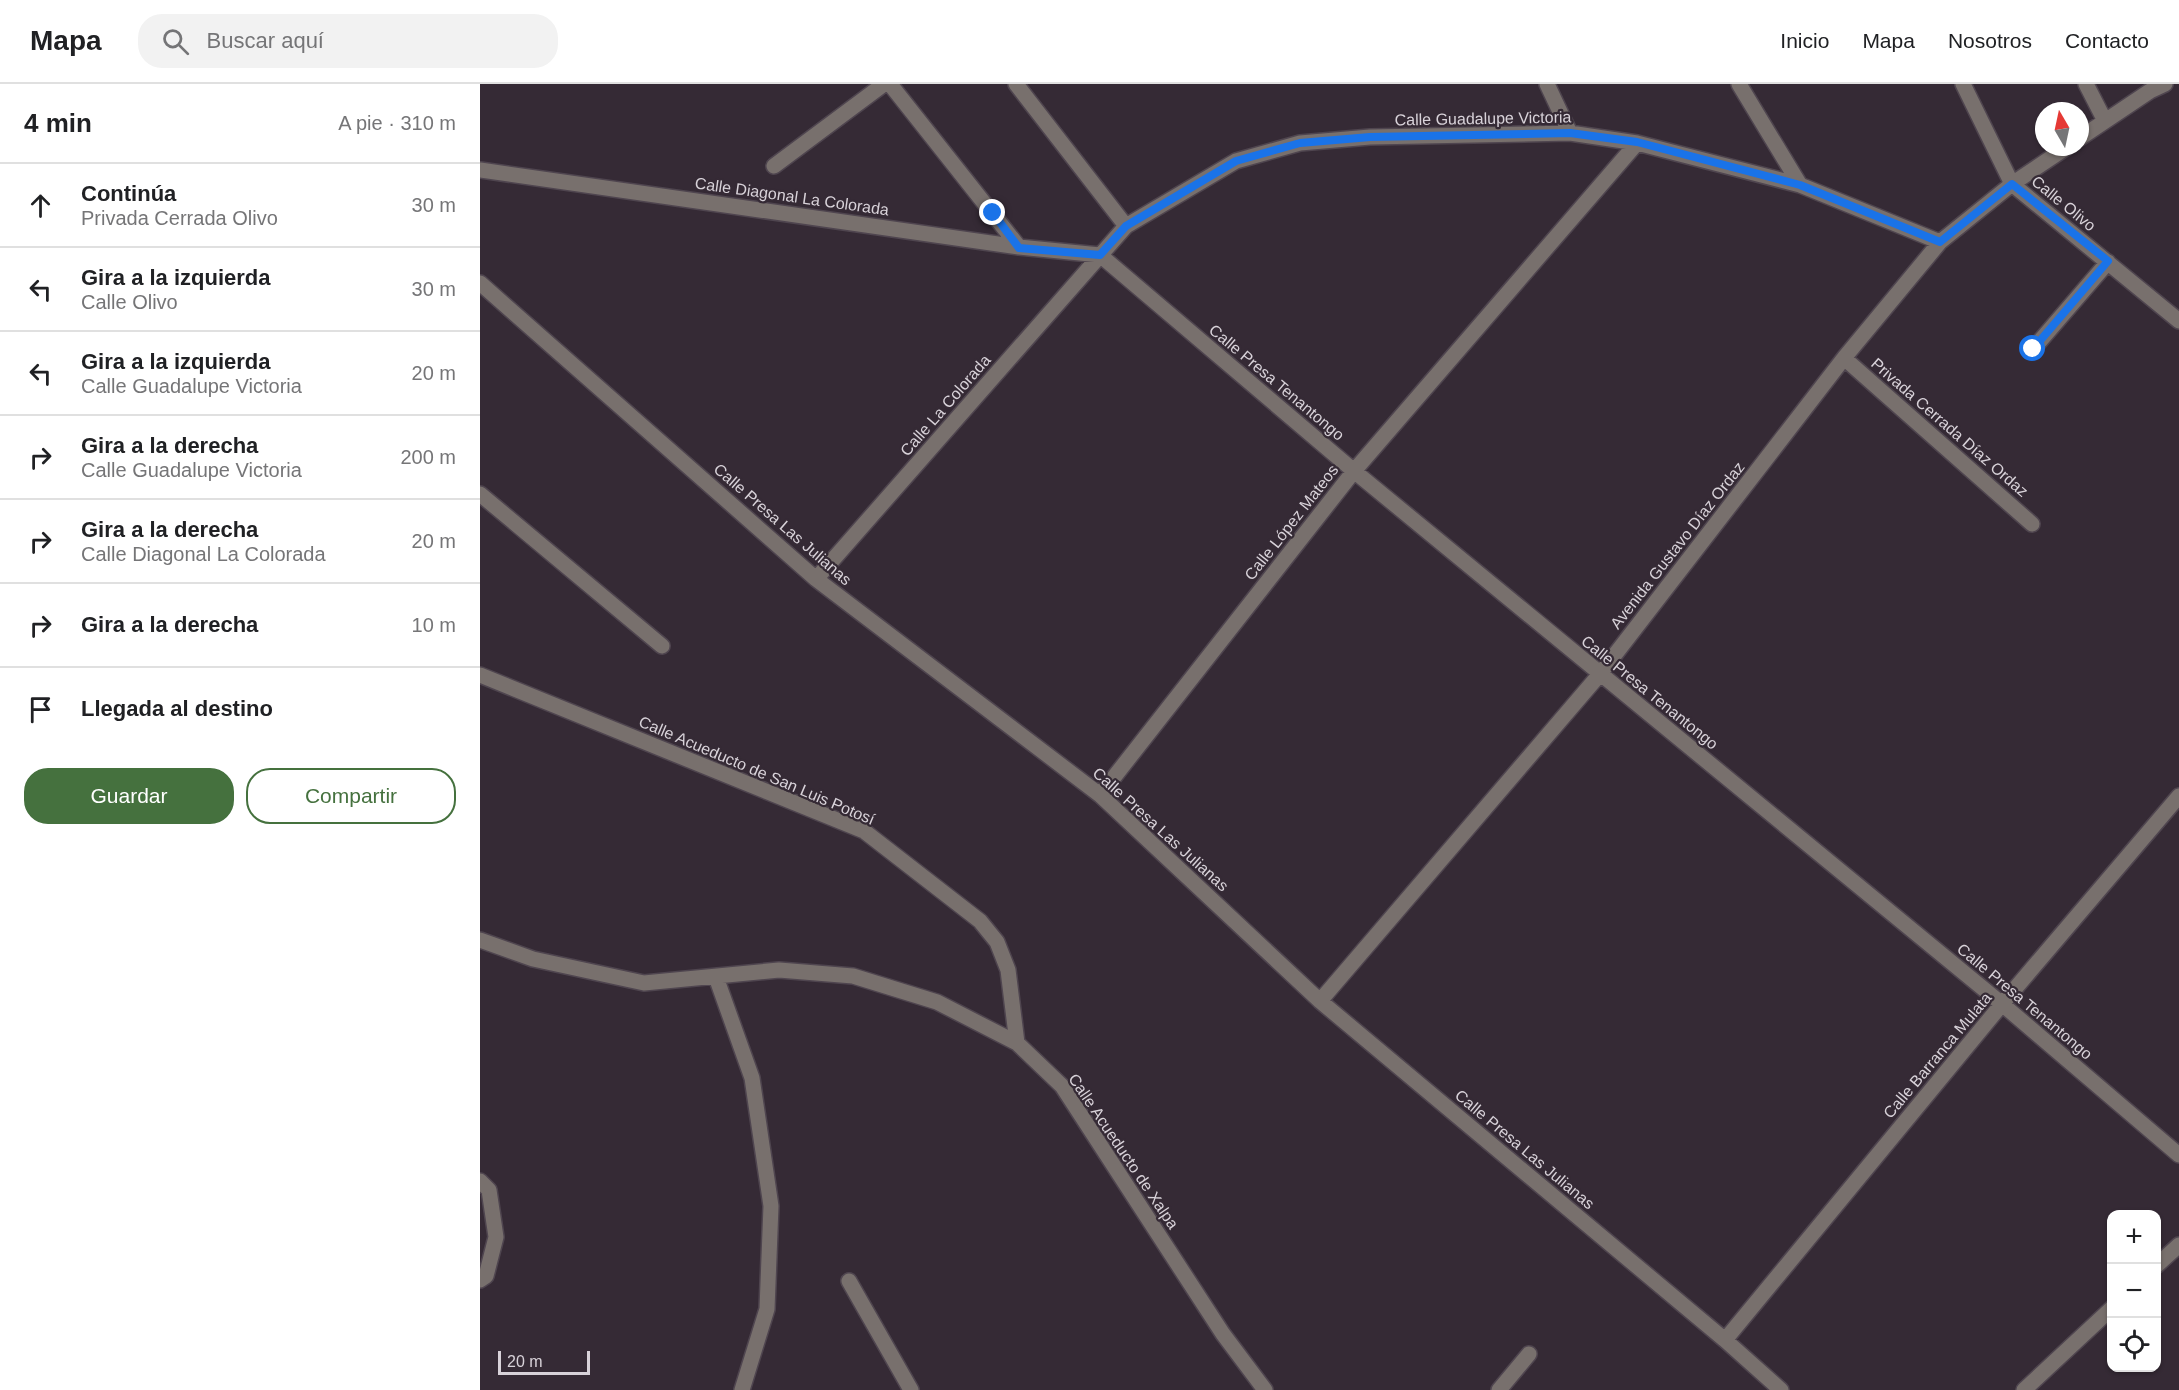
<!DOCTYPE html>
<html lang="es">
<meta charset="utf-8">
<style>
body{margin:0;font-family:Arial,sans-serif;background:#f2f2f2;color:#202124}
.controls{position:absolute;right:18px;bottom:18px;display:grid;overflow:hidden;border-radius:12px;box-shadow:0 2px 4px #0004}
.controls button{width:54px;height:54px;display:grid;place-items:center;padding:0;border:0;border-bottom:2px solid #e0e0e0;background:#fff;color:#202124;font:30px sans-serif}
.compass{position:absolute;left:1555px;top:18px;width:54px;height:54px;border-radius:50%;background:#fff;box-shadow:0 2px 4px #0004;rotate:351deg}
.scale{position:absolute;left:18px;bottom:15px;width:92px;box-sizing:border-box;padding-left:6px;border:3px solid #d8d2d9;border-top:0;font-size:16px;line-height:21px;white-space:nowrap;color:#d8d2d9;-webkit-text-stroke:4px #352a35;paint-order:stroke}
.stop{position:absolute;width:18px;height:18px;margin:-14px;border:4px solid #1a73e8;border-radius:50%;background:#fff}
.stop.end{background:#1a73e8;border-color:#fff;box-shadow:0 2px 6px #0008}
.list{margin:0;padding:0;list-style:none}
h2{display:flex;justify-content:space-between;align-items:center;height:78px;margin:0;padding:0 24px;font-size:26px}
h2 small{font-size:20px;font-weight:400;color:#757577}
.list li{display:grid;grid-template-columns:39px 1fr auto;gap:18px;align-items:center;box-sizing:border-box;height:84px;padding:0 24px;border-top:2px solid #e0e0e0}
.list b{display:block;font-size:22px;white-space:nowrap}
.list p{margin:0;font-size:20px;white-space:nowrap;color:#757577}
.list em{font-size:20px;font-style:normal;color:#757577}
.actions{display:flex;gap:12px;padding:18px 24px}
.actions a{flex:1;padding:14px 0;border:2px solid #45713e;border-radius:24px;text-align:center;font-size:21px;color:#45713e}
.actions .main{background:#45713e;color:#fff}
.icon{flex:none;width:33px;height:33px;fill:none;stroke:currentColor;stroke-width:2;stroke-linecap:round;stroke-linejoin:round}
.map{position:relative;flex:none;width:1699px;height:1306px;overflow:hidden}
header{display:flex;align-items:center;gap:36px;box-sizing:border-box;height:84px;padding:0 30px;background:#fff;border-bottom:2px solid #e0e0e0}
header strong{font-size:28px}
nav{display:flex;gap:33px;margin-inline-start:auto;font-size:21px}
.search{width:420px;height:54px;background:#f2f2f2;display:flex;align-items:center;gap:15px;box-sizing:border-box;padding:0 21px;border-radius:24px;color:#757577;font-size:22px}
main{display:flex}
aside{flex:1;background:#fff}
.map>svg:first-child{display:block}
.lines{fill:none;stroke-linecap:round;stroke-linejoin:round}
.minor-casing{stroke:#4f454f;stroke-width:18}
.minor{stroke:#78706d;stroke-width:15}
.route{stroke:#1a73e8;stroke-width:8}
.labels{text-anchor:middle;stroke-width:4.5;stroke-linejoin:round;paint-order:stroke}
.street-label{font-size:16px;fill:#d8d2d9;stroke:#352a35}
</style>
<header>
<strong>Mapa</strong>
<div class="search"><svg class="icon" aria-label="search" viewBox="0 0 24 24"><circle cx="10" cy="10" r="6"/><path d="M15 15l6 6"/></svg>Buscar aquí</div>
<nav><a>Inicio</a><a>Mapa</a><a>Nosotros</a><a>Contacto</a></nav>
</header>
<main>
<aside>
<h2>4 min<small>A pie · 310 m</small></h2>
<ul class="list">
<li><svg class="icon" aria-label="ahead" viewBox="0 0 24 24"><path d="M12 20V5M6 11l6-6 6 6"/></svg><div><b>Continúa</b><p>Privada Cerrada Olivo</p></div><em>30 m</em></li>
<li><svg class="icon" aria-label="left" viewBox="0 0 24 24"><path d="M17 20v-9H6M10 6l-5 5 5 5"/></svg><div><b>Gira a la izquierda</b><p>Calle Olivo</p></div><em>30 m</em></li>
<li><svg class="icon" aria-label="left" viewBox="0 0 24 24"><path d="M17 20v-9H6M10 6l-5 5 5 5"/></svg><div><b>Gira a la izquierda</b><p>Calle Guadalupe Victoria</p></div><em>20 m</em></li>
<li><svg class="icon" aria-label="right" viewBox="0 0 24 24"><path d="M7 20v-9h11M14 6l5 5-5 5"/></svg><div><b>Gira a la derecha</b><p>Calle Guadalupe Victoria</p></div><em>200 m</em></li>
<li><svg class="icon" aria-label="right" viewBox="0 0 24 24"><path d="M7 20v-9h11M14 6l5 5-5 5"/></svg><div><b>Gira a la derecha</b><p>Calle Diagonal La Colorada</p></div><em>20 m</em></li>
<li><svg class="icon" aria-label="right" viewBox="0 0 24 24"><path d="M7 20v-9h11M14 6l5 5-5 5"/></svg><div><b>Gira a la derecha</b></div><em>10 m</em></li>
<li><svg class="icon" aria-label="arrive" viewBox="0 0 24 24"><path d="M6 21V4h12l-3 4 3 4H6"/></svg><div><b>Llegada al destino</b></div></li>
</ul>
<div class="actions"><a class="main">Guardar</a><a>Compartir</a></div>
</aside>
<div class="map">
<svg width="1699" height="1306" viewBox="0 0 1699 1306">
<rect width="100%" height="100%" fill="#352a35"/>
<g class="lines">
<g class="minor-casing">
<path id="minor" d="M 410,0 L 539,163
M 536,0 L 646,142
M 1067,0 L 1090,49
M 1259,0 L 1320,101
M 1483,0 L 1532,100 L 1699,237
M 1606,0 L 1625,37
M 1600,54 L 1670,7 L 1685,0
M 294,82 L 404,0
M 0,86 L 539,163 L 620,171
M 620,171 L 874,387 L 1522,920 L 1699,1071
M 0,199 L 336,495 L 620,711 L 840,917 L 1245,1256 L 1301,1306
M 1553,265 L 1628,178
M 1364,274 L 1552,440
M 0,410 L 182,562
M 336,495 L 646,142 L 756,77 L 820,59 L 890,53 L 1090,49 L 1157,59 L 1320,101 L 1460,158
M 0,591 L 384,747 L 500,837 L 517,858 L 528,886 L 537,959
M 620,711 L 874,387 L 1157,59
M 0,856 L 53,875 L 164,899 L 299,886 L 373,892 L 457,918 L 537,959 L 582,1002 L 743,1250 L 785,1306
M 236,893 L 272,994 L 291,1122 L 287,1225 L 262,1306
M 840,917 L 1120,590 L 1364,274 L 1460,158 L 1532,100 L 1587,63
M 0,1097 L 9,1106 L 16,1153 L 6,1192 L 0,1196
M 1676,1182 L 1699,1161
M 369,1197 L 431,1306
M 1245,1256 L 1522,920 L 1699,712
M 1019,1306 L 1049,1270
M 1544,1306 L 1632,1224"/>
</g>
<use href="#minor" class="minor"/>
</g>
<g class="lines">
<path class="route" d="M 513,129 L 539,164 L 620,171 L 646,142 L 756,77 L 820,59 L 890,53 L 1090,49 L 1157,58 L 1320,101 L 1460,158 L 1532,100 L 1628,177 L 1553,265"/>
</g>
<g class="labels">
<g class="street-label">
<text transform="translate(1003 34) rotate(-1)" y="6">Calle Guadalupe Victoria</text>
<text transform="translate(312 112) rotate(8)" y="6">Calle Diagonal La Colorada</text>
<text transform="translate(1584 119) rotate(39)" y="6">Calle Olivo</text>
<text transform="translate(797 298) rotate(40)" y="6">Calle Presa Tenantongo</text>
<text transform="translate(465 321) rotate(-49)" y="6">Calle La Colorada</text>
<text transform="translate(1470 343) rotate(41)" y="6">Privada Cerrada Díaz Ordaz</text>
<text transform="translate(811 438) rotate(-52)" y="6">Calle López Mateos</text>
<text transform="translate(303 440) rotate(41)" y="6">Calle Presa Las Julianas</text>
<text transform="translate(1197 461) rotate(-52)" y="6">Avenida Gustavo Díaz Ordaz</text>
<text transform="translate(1170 608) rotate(39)" y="6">Calle Presa Tenantongo</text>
<text transform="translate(277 686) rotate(23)" y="6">Calle Acueducto de San Luis Potosí</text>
<text transform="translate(681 745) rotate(42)" y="6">Calle Presa Las Julianas</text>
<text transform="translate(1545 917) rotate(40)" y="6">Calle Presa Tenantongo</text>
<text transform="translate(1457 971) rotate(-50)" y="6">Calle Barranca Mulata</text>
<text transform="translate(1045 1065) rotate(40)" y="6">Calle Presa Las Julianas</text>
<text transform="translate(644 1067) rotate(56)" y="6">Calle Acueducto de Xalpa</text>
</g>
</g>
</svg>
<div class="controls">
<button>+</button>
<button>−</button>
<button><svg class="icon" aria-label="locate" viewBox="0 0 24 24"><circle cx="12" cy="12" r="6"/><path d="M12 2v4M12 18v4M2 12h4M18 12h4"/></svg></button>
</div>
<svg class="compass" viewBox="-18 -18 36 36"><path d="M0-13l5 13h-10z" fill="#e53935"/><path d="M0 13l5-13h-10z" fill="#757577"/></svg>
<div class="scale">20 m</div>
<div class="stop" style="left:1553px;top:265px"></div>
<div class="stop end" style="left:513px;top:129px"></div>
</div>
</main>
